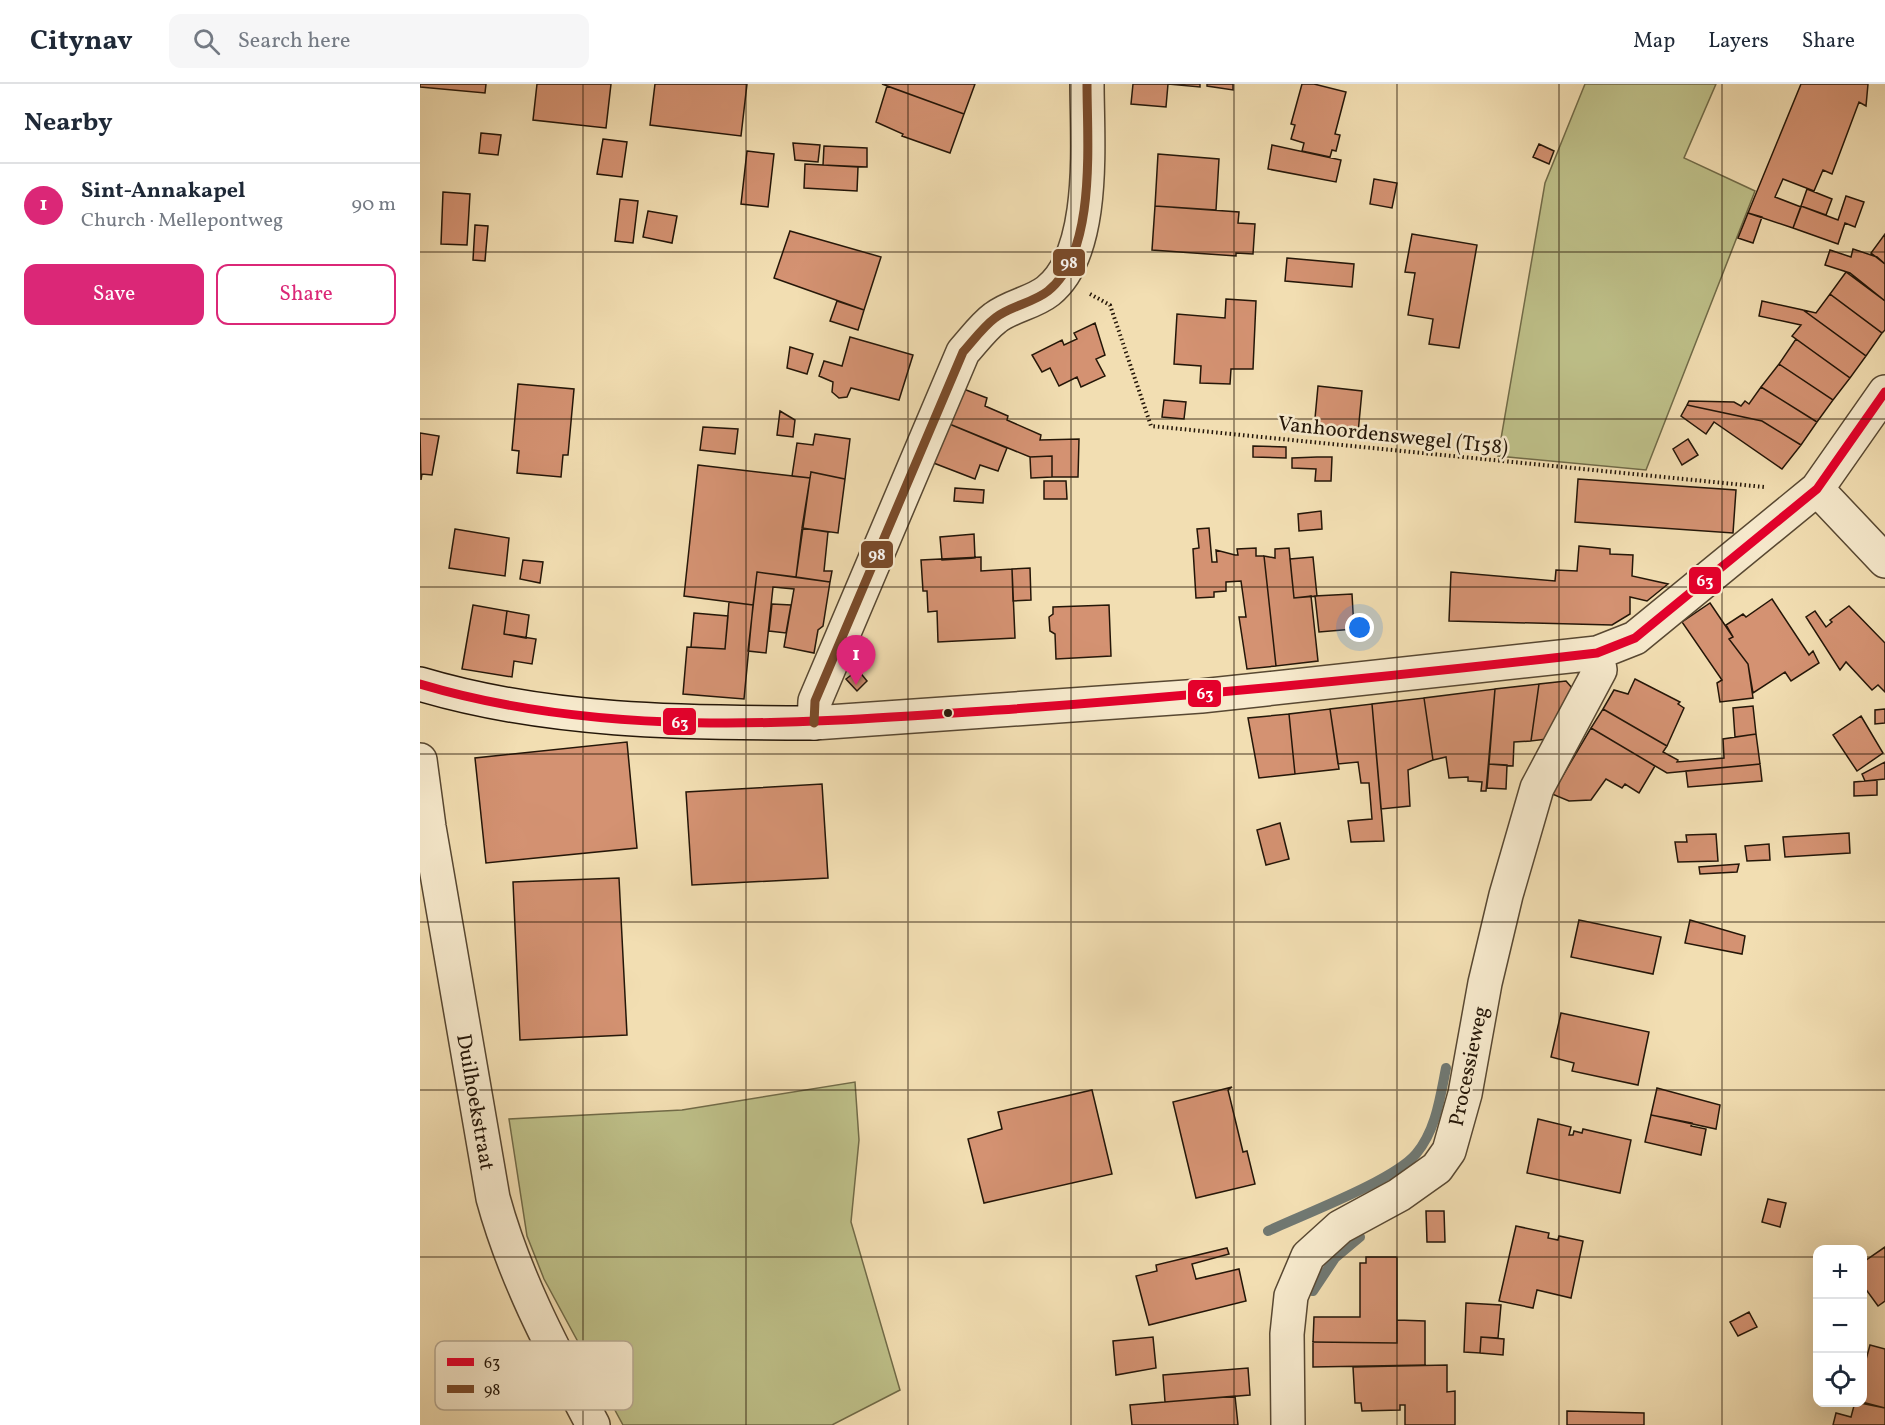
<!DOCTYPE html>
<meta charset="utf-8">
<style>
body{margin:0;font-family:Vollkorn,serif;background:#f6f6f7;color:#1f2937}
.controls{position:absolute;right:18px;bottom:18px;display:grid;overflow:hidden;border-radius:12px;box-shadow:0 6px 24px #0002}
.controls button{width:54px;height:54px;display:grid;place-items:center;padding:0;border:0;border-bottom:2px solid #e0e1e3;background:#fff;color:#1f2937;font:30px sans-serif}
.you{position:absolute;left:940px;top:544px;width:21px;height:21px;margin:-15px;border:4px solid #fff;border-radius:50%;background:#1a73e8;box-shadow:0 0 0 9px #1a73e833}
.badge{display:grid;place-items:center;width:39px;height:39px;border-radius:50%;background:#db2777;color:#fff;font-size:20px;font-weight:700}
.pin{position:absolute;translate:-50% -50px;filter:drop-shadow(0 2px 3px #0008)}
.pin::after{content:'';position:absolute;top:32px;width:21px;height:18px;background:inherit;clip-path:polygon(0 0,100% 0,50% 100%)}
.list{margin:0;padding:0;list-style:none}
h2{display:flex;justify-content:space-between;align-items:center;height:78px;margin:0;padding:0 24px;font-size:26px}
h2 small{font-size:20px;font-weight:400;color:#747a83}
.list li{display:grid;grid-template-columns:39px 1fr auto;gap:18px;align-items:center;box-sizing:border-box;height:84px;padding:0 24px;border-top:2px solid #e0e1e3}
.list b{display:block;font-size:22px;white-space:nowrap}
.list p{margin:0;font-size:20px;white-space:nowrap;color:#747a83}
.list em{font-size:20px;font-style:normal;color:#747a83}
.actions{display:flex;gap:12px;padding:18px 24px}
.actions a{flex:1;padding:14px 0;border:2px solid #db2777;border-radius:12px;text-align:center;font-size:21px;color:#db2777}
.actions .main{background:#db2777;color:#fff}
.icon{flex:none;width:33px;height:33px;fill:none;stroke:currentColor;stroke-width:2;stroke-linecap:round;stroke-linejoin:round}
.map{position:relative;flex:none;width:1465px;height:1341px;overflow:hidden}
header{display:flex;align-items:center;gap:36px;box-sizing:border-box;height:84px;padding:0 30px;background:#fff;border-bottom:2px solid #e0e1e3}
header strong{font-size:28px}
nav{display:flex;gap:33px;margin-inline-start:auto;font-size:21px}
.search{width:420px;height:54px;background:#f6f6f7;display:flex;align-items:center;gap:15px;box-sizing:border-box;padding:0 21px;border-radius:12px;color:#747a83;font-size:22px}
main{display:flex}
aside{flex:1;background:#fff}
.map>svg:first-child{display:block}
.green{fill:#bec089;stroke:#716b48;stroke-width:1.5}
.lines{fill:none;stroke-linecap:round;stroke-linejoin:round}
.stream{stroke:#707872;stroke-width:10}
.building{fill:#d49272;stroke:#241608;stroke-width:1.5}
.street-casing{stroke:#584832;stroke-width:36}
.secondary-casing{stroke:#241608;stroke-width:36}
.path{stroke:#241608;stroke-width:4;stroke-dasharray:1.5 3;stroke-linecap:butt}
.street{stroke:#f7eacd;stroke-width:33}
.secondary{stroke:#f7eacd;stroke-width:33}
.bus-1-casing{stroke:#f7eacd;stroke-width:14}
.bus-2-casing{stroke:#f7eacd;stroke-width:14}
.bus-1{stroke:#e4002b;stroke-width:9}
.bus-2{stroke:#7a4b2a;stroke-width:9}
.grid{fill:none;stroke:#241608;stroke-width:1.5;stroke-opacity:0.55}
.bus-dot{fill:#241608;stroke:#f7eacd;stroke-width:2}
.labels{text-anchor:middle;stroke-width:5;stroke-linejoin:round;paint-order:stroke}
.street-label{font-size:21px;fill:#241608;stroke:#f7eacd}
.key{fill:#f7eacd;stroke:#b8aa92;stroke-width:1.5}
.key-label{font-size:16px;fill:#241608}
.line-badge{stroke:#f7eacd;stroke-width:2}
.badge-label{font-size:16px;text-anchor:middle;font-weight:bold;fill:#fff}
</style>
<header>
<strong>Citynav</strong>
<div class="search"><svg class="icon" aria-label="search" viewBox="0 0 24 24"><circle cx="10" cy="10" r="6"/><path d="M15 15l6 6"/></svg>Search here</div>
<nav><a>Map</a><a>Layers</a><a>Share</a></nav>
</header>
<main>
<aside>
<h2>Nearby<small></small></h2>
<ul class="list">
<li><span class="badge">1</span><div><b>Sint-Annakapel</b><p>Church · Mellepontweg</p></div><em>90 m</em></li>
</ul>
<div class="actions"><a class="main">Save</a><a>Share</a></div>
</aside>
<div class="map">
<svg width="1465" height="1341" viewBox="0 0 1465 1341">
<rect width="100%" height="100%" fill="#f2deb2"/>
<filter id="stains"><feTurbulence type="fractalNoise" baseFrequency=".00333" numOctaves="4"/><feColorMatrix values="0 0 0 0 .2 0 0 0 0 .09 0 0 0 0 .02 0 0 0 .5 -.17"/></filter>
<radialGradient id="worn" r=".72"><stop offset=".6" stop-color="#630" stop-opacity="0"/><stop offset="1" stop-color="#630" stop-opacity=".3"/></radialGradient>
<path class="green" d="M 1165,0 L 1296,0 L 1264,74 L 1335,107 L 1226,386 L 1078,372 L 1125,99 Z
M 435,998 L 439,1056 L 431,1138 L 480,1306 L 412,1341 L 203,1341 L 124,1195 L 107,1152 L 89,1035 L 262,1026 Z"/>
<g class="lines">
<path class="stream" d="M 848,1147 C 884,1130 973,1097 996,1070 C 1016,1046 1020,1014 1026,984
M 893,1207 L 915,1174 L 940,1153"/>
</g>
<path class="building" d="M 0,0 L 66,0 L 65,9 L 0,3 Z
M 117,0 L 191,0 L 186,44 L 113,36 Z
M 235,0 L 327,0 L 321,52 L 230,41 Z
M 462,0 L 555,0 L 544,30 Z
M 713,0 L 780,0 L 780,3 L 748,0 L 746,23 L 711,20 Z
M 787,0 L 813,0 L 813,6 L 787,2 Z
M 882,0 L 894,0 L 926,8 L 915,50 L 920,51 L 916,67 L 912,66 L 910,73 L 882,67 L 884,59 L 871,55 L 875,41 L 871,40 Z
M 1381,0 L 1448,0 L 1446,22 L 1439,18 L 1412,90 L 1403,86 L 1394,107 L 1363,95 L 1355,113 L 1381,123 L 1373,144 L 1328,129 Z
M 467,2 L 544,30 L 530,69 L 482,52 L 483,50 L 456,38 Z
M 61,49 L 81,51 L 78,71 L 59,69 Z
M 183,55 L 207,58 L 202,93 L 177,90 Z
M 373,59 L 400,61 L 398,78 L 375,76 Z
M 1119,60 L 1134,67 L 1129,80 L 1113,73 Z
M 852,61 L 921,76 L 916,98 L 848,85 Z
M 404,62 L 447,64 L 447,83 L 403,81 Z
M 327,67 L 354,70 L 348,123 L 321,120 Z
M 738,70 L 799,75 L 796,126 L 735,122 Z
M 385,80 L 438,83 L 437,107 L 384,104 Z
M 954,95 L 977,99 L 972,124 L 950,120 Z
M 1387,105 L 1412,115 L 1406,131 L 1381,122 Z
M 23,108 L 50,110 L 47,161 L 21,160 Z
M 1426,112 L 1444,118 L 1435,143 L 1425,139 L 1418,160 L 1373,144 L 1381,122 L 1418,136 Z
M 200,115 L 218,117 L 213,159 L 195,157 Z
M 735,122 L 819,128 L 818,139 L 835,140 L 833,170 L 816,169 L 816,172 L 732,166 Z
M 228,127 L 257,132 L 252,159 L 223,153 Z
M 1328,129 L 1342,133 L 1333,159 L 1318,154 Z
M 55,141 L 68,142 L 65,177 L 53,176 Z
M 370,147 L 461,173 L 444,226 L 354,194 Z
M 992,150 L 1057,161 L 1039,264 L 1009,260 L 1013,235 L 988,231 L 995,189 L 985,188 Z
M 1465,150 L 1465,180 L 1451,169 Z
M 1433,165 L 1457,173 L 1465,180 L 1465,217 L 1430,189 L 1405,181 L 1410,166 L 1431,173 Z
M 867,174 L 934,180 L 932,203 L 865,197 Z
M 1426,188 L 1465,217 L 1465,246 L 1462,249 L 1410,210 Z
M 1410,210 L 1462,249 L 1446,272 L 1383,226 L 1396,229 Z
M 806,215 L 836,217 L 833,285 L 811,285 L 810,300 L 780,299 L 781,282 L 754,280 L 757,230 L 805,234 Z
M 417,217 L 444,226 L 438,246 L 410,237 Z
M 1342,217 L 1383,226 L 1446,272 L 1430,294 L 1372,252 L 1381,241 L 1339,232 Z
M 675,239 L 685,271 L 676,275 L 685,292 L 661,303 L 657,293 L 639,302 L 630,284 L 622,288 L 612,271 L 642,256 L 644,261 L 657,255 L 654,249 Z
M 430,253 L 493,271 L 479,316 L 431,304 L 427,313 L 419,314 L 412,308 L 413,298 L 399,292 L 404,277 L 422,282 Z
M 1376,255 L 1430,294 L 1413,316 L 1359,280 Z
M 370,263 L 393,270 L 387,290 L 367,284 Z
M 1359,280 L 1413,316 L 1397,338 L 1341,303 Z
M 98,300 L 154,305 L 148,371 L 143,371 L 141,393 L 97,389 L 99,367 L 92,366 Z
M 898,302 L 942,307 L 938,349 L 894,345 Z
M 1341,303 L 1397,338 L 1381,361 L 1342,337 L 1267,321 L 1269,317 L 1314,318 L 1321,322 L 1325,317 L 1329,320 Z
M 541,304 L 567,314 L 565,322 L 588,332 L 587,336 L 621,351 L 620,356 L 659,355 L 658,393 L 632,393 L 632,372 L 610,373 L 527,339 Z
M 744,316 L 766,318 L 764,335 L 742,333 Z
M 1267,321 L 1342,337 L 1381,361 L 1362,385 L 1294,338 L 1286,350 L 1261,332 Z
M 360,327 L 375,336 L 373,353 L 357,351 Z
M 527,339 L 587,364 L 578,387 L 560,381 L 555,395 L 511,378 Z
M 283,343 L 318,345 L 315,370 L 280,366 Z
M 0,349 L 19,352 L 12,391 L 2,390 L 1,396 Z
M 395,350 L 430,355 L 425,395 L 391,388 L 390,394 L 372,392 L 377,359 L 393,361 Z
M 1268,355 L 1278,371 L 1262,381 L 1253,365 Z
M 833,362 L 866,363 L 866,374 L 833,373 Z
M 632,372 L 632,393 L 611,394 L 610,373 Z
M 897,373 L 912,373 L 911,397 L 895,397 L 896,385 L 872,384 L 872,374 Z
M 278,381 L 390,394 L 376,493 L 337,488 L 333,521 L 264,512 Z
M 391,388 L 425,395 L 418,449 L 382,444 Z
M 1158,395 L 1316,406 L 1313,449 L 1155,438 Z
M 624,397 L 646,397 L 647,415 L 624,415 Z
M 535,404 L 564,406 L 563,419 L 534,417 Z
M 901,427 L 902,445 L 879,447 L 878,430 Z
M 382,444 L 408,448 L 404,487 L 412,487 L 410,498 L 376,493 Z
M 789,444 L 792,478 L 797,478 L 796,466 L 815,471 L 818,471 L 817,465 L 836,464 L 836,472 L 844,472 L 856,582 L 827,585 L 819,533 L 826,533 L 821,497 L 806,498 L 806,507 L 794,508 L 794,513 L 776,514 L 773,465 L 779,464 L 777,445 Z
M 35,445 L 89,454 L 85,492 L 29,484 Z
M 554,450 L 555,474 L 522,476 L 520,453 Z
M 1159,462 L 1190,465 L 1190,470 L 1213,471 L 1212,492 L 1248,500 L 1227,517 L 1210,513 L 1210,530 L 1192,541 L 1029,537 L 1031,488 L 1135,497 L 1136,486 L 1157,487 Z
M 869,464 L 874,514 L 891,512 L 898,577 L 856,582 L 844,472 L 855,474 L 855,465 Z
M 561,473 L 561,487 L 592,485 L 595,554 L 518,558 L 517,527 L 508,528 L 507,507 L 503,507 L 501,476 Z
M 893,473 L 897,512 L 874,514 L 870,475 Z
M 103,476 L 123,478 L 120,499 L 100,495 Z
M 610,484 L 611,516 L 593,517 L 592,485 Z
M 337,488 L 410,498 L 403,542 L 398,546 L 394,569 L 364,563 L 374,505 L 353,503 L 346,569 L 328,567 Z
M 932,510 L 934,545 L 899,548 L 895,512 Z
M 1352,515 L 1389,571 L 1393,567 L 1399,579 L 1371,597 L 1365,588 L 1333,609 L 1328,580 L 1309,555 L 1313,553 L 1306,541 L 1323,530 L 1326,533 Z
M 309,518 L 333,521 L 324,615 L 263,610 L 267,563 L 305,565 Z
M 1290,519 L 1313,553 L 1309,555 L 1328,580 L 1333,614 L 1300,618 L 1297,599 L 1302,596 L 1262,538 Z
M 352,520 L 371,521 L 366,549 L 349,547 Z
M 53,521 L 87,527 L 84,550 L 116,555 L 112,580 L 94,577 L 92,593 L 42,585 Z
M 689,521 L 691,572 L 636,575 L 635,550 L 630,547 L 629,533 L 633,530 L 633,523 Z
M 1429,522 L 1465,559 L 1465,608 L 1458,601 L 1452,606 L 1426,578 L 1420,586 L 1386,533 L 1395,527 L 1406,543 L 1412,538 L 1410,536 Z
M 87,527 L 109,531 L 106,554 L 84,550 Z
M 274,529 L 308,532 L 305,565 L 271,563 Z
M 438,586 L 447,597 L 437,607 L 426,595 Z
M 1215,595 L 1260,618 L 1258,620 L 1264,624 L 1247,662 L 1183,625 L 1194,606 L 1208,610 Z
M 1146,597 L 1153,605 L 1127,655 L 1111,657 L 1119,600 Z
M 1119,600 L 1111,657 L 1094,658 L 1093,682 L 1069,680 L 1075,605 Z
M 1075,605 L 1066,707 L 1061,707 L 1062,698 L 1048,697 L 1048,693 L 1029,694 L 1026,673 L 1013,676 L 1004,614 Z
M 1004,614 L 1013,676 L 988,686 L 990,722 L 961,725 L 952,620 Z
M 952,620 L 964,757 L 931,758 L 928,737 L 952,735 L 949,699 L 941,699 L 938,678 L 918,680 L 910,625 Z
M 1333,622 L 1336,650 L 1315,653 L 1313,624 Z
M 910,625 L 919,685 L 875,690 L 869,630 Z
M 1183,625 L 1247,662 L 1243,668 L 1258,676 L 1257,678 L 1304,674 L 1303,655 L 1336,650 L 1340,680 L 1247,689 L 1171,644 Z
M 1465,625 L 1465,639 L 1455,640 L 1455,626 Z
M 869,630 L 875,690 L 839,694 L 828,634 Z
M 1441,632 L 1463,669 L 1437,687 L 1413,651 Z
M 1171,644 L 1235,682 L 1219,709 L 1205,700 L 1202,704 L 1186,695 L 1171,716 L 1149,717 L 1132,710 Z
M 207,658 L 217,764 L 66,779 L 55,674 Z
M 1465,678 L 1465,695 L 1445,697 L 1442,690 Z
M 1069,680 L 1087,681 L 1086,705 L 1067,704 Z
M 1340,680 L 1342,697 L 1268,703 L 1266,687 Z
M 1457,696 L 1457,711 L 1434,712 L 1434,698 Z
M 402,700 L 408,794 L 272,801 L 266,708 Z
M 860,739 L 869,775 L 846,781 L 837,746 Z
M 1429,749 L 1430,769 L 1365,773 L 1363,753 Z
M 1296,750 L 1298,777 L 1258,778 L 1255,758 L 1267,758 L 1266,751 Z
M 1349,760 L 1350,776 L 1327,777 L 1325,762 Z
M 1319,780 L 1317,788 L 1280,790 L 1279,783 Z
M 199,794 L 207,951 L 100,956 L 93,798 Z
M 1159,836 L 1241,853 L 1233,890 L 1151,873 Z
M 1270,836 L 1325,852 L 1322,870 L 1265,859 Z
M 1141,929 L 1229,948 L 1218,1001 L 1152,987 L 1154,979 L 1131,973 Z
M 812,1003 L 808,1006 L 823,1068 L 827,1067 L 835,1100 L 776,1114 L 753,1018 Z
M 1237,1004 L 1300,1021 L 1296,1045 L 1231,1031 Z
M 672,1006 L 692,1090 L 564,1119 L 548,1055 L 582,1045 L 578,1028 Z
M 1231,1031 L 1272,1039 L 1271,1042 L 1286,1045 L 1281,1071 L 1225,1058 Z
M 1118,1035 L 1151,1043 L 1149,1051 L 1153,1051 L 1154,1047 L 1162,1049 L 1163,1045 L 1211,1056 L 1200,1109 L 1107,1089 Z
M 1348,1115 L 1366,1119 L 1360,1143 L 1342,1138 Z
M 1006,1127 L 1024,1127 L 1025,1158 L 1007,1158 Z
M 1096,1142 L 1129,1149 L 1128,1154 L 1138,1156 L 1139,1152 L 1163,1157 L 1151,1214 L 1117,1206 L 1113,1224 L 1079,1217 Z
M 1465,1163 L 1465,1217 L 1458,1222 L 1442,1200 L 1442,1179 Z
M 807,1164 L 809,1170 L 772,1180 L 776,1195 L 819,1185 L 826,1217 L 729,1241 L 716,1192 L 737,1187 L 736,1181 Z
M 946,1173 L 977,1173 L 977,1259 L 893,1258 L 894,1233 L 940,1233 L 940,1179 L 946,1179 Z
M 1046,1219 L 1081,1221 L 1078,1254 L 1061,1253 L 1060,1269 L 1044,1268 Z
M 1329,1228 L 1337,1243 L 1318,1252 L 1310,1238 Z
M 977,1236 L 1005,1237 L 1005,1281 L 893,1283 L 893,1258 L 977,1259 Z
M 733,1253 L 736,1284 L 696,1291 L 693,1257 Z
M 1061,1253 L 1084,1255 L 1083,1271 L 1060,1269 Z
M 1450,1261 L 1465,1265 L 1465,1324 L 1442,1318 L 1442,1290 Z
M 1027,1281 L 1027,1308 L 1035,1307 L 1035,1341 L 985,1341 L 985,1321 L 980,1321 L 980,1326 L 942,1327 L 941,1319 L 935,1319 L 933,1283 Z
M 828,1284 L 830,1311 L 745,1318 L 743,1291 Z
M 815,1312 L 818,1341 L 712,1341 L 710,1321 Z
M 1435,1318 L 1465,1324 L 1465,1341 L 1413,1341 L 1416,1329 L 1431,1333 Z
M 1147,1327 L 1224,1329 L 1224,1341 L 1147,1341 Z"/>
<g class="lines">
<g class="street-casing">
<path id="street" d="M 667,0 C 667,57 677,168 628,207 C 613,219 590,222 575,234 C 563,243 553,257 543,268 L 395,617 L 394,639 L 781,612 L 1177,569 L 1215,554 L 1397,405 L 1465,308
M 1397,405 L 1465,477
M 0,676 L 9,743 L 73,1114 C 95,1195 134,1267 173,1341
M 868,1341 L 867,1250 L 871,1212 L 888,1172 L 920,1143 L 979,1111 L 1017,1084 L 1029,1067 L 1045,1010 L 1065,899 L 1086,811 L 1117,704 L 1180,586 L 1177,569"/>
</g>
<g class="secondary-casing">
<path id="secondary" d="M 0,600 C 127,638 263,639 394,639"/>
</g>
<path class="path" d="M 670,210 L 690,221 L 731,342 L 1344,403"/>
<use href="#street" class="street"/>
<use href="#secondary" class="secondary"/>
<g class="bus-1-casing">
<path id="bus-1" d="M 0,600 C 187,656 387,639 579,626 C 779,612 978,592 1177,569 L 1215,554 L 1397,405 L 1465,308"/>
</g>
<g class="bus-2-casing">
<path id="bus-2" d="M 394,639 L 395,617 L 543,268 C 553,257 563,243 575,234 C 590,222 613,219 628,207 C 677,168 667,57 667,0"/>
</g>
<use href="#bus-1" class="bus-1"/>
<use href="#bus-2" class="bus-2"/>
</g>
<path class="grid" d="M 163,0 L 163,1341M 326,0 L 326,1341M 488,0 L 488,1341M 651,0 L 651,1341M 814,0 L 814,1341M 977,0 L 977,1341M 1139,0 L 1139,1341M 1302,0 L 1302,1341M 0,168 L 1465,168M 0,335 L 1465,335M 0,503 L 1465,503M 0,670 L 1465,670M 0,838 L 1465,838M 0,1006 L 1465,1006M 0,1173 L 1398,1173M 1442,1173 L 1465,1173"/>
<circle class="bus-dot" cx="528" cy="629" r="5"/>
<g class="labels">
<g class="street-label">
<text transform="translate(973 351) rotate(6)" y="7">Vanhoordenswegel (T158)</text>
<text transform="translate(1048 982) rotate(-78)" y="7">Processieweg</text>
<text transform="translate(56 1018) rotate(80)" y="7">Duilhoekstraat</text>
</g>
</g>
<rect x="15" y="1257" width="198" height="69" rx="9" class="key"/>
<rect x="27" y="1274" width="27" height="8" fill="#e4002b"/>
<rect x="27" y="1301" width="27" height="8" fill="#7a4b2a"/>
<g class="key-label">
<text x="64" y="1284">63</text>
<text x="64" y="1311">98</text>
</g>
<g class="line-badge">
<rect x="632" y="164" width="34" height="29" rx="6" fill="#7a4b2a"/>
<rect x="440" y="456" width="34" height="29" rx="6" fill="#7a4b2a"/>
<rect x="1268" y="482" width="34" height="29" rx="6" fill="#e4002b"/>
<rect x="767" y="595" width="35" height="29" rx="6" fill="#e4002b"/>
<rect x="242" y="623" width="35" height="29" rx="6" fill="#e4002b"/>
</g>
<g class="badge-label">
<text x="649" y="184">98</text>
<text x="457" y="476">98</text>
<text x="1285" y="502">63</text>
<text x="785" y="615">63</text>
<text x="260" y="644">63</text>
</g>
<rect width="100%" height="100%" filter="url(#stains)"/>
<rect width="100%" height="100%" fill="url(#worn)"/>
</svg>
<div class="controls">
<button>+</button>
<button>−</button>
<button><svg class="icon" aria-label="locate" viewBox="0 0 24 24"><circle cx="12" cy="12" r="6"/><path d="M12 2v4M12 18v4M2 12h4M18 12h4"/></svg></button>
</div>
<div class="you"></div>
<div class="pin badge" style="left:436px;top:601px">1</div>
</div>
</main>
